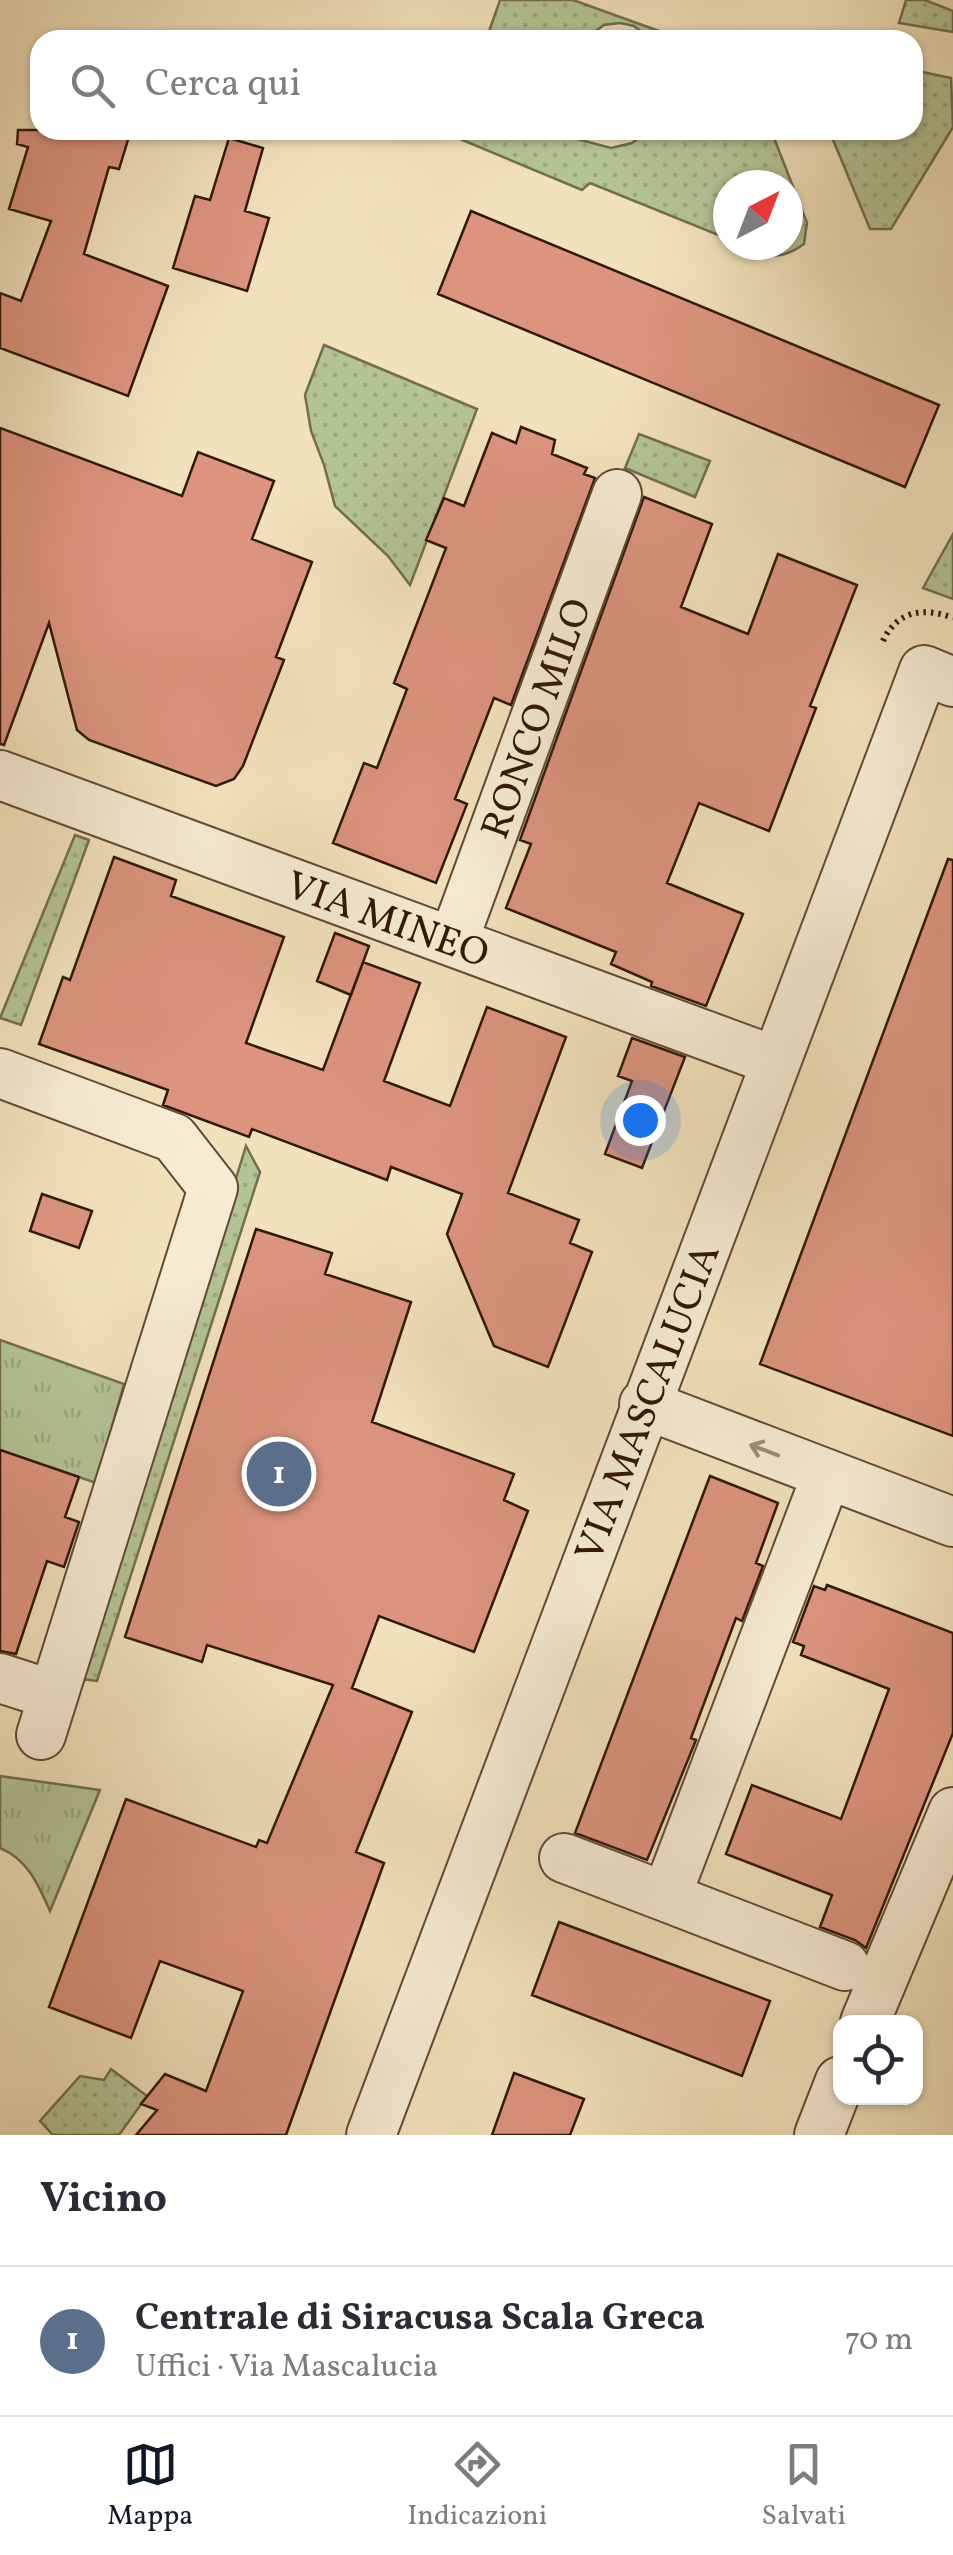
<!DOCTYPE html>
<html lang="it">
<meta charset="utf-8">
<style>
body{margin:0;font-family:Vollkorn,serif;background:#f2f2f3;color:#2b2b33}
.controls{position:absolute;right:30px;bottom:30px;display:grid;overflow:hidden;border-radius:20px;box-shadow:0 2px 8px #0004}
.controls button{width:90px;height:90px;display:grid;place-items:center;padding:0;border:0;border-bottom:2px solid #e1e1e2;background:#fff;color:#2b2b33;font:50px sans-serif}
.compass{position:absolute;left:713px;top:170px;width:90px;height:90px;border-radius:50%;background:#fff;box-shadow:0 2px 8px #0004;rotate:42deg}
.you{position:absolute;left:640px;top:1120px;width:35px;height:35px;margin:-25px;border:8px solid #fff;border-radius:50%;background:#1a73e8;box-shadow:0 0 0 15px #1a73e833}
.badge{display:grid;place-items:center;width:65px;height:65px;border-radius:50%;background:#111827;color:#fff;font-size:32px;font-weight:700}
.pin{position:absolute;translate:-50% -50%;border:5px solid #fff;box-shadow:0 2px 10px #0006}
.list{margin:0;padding:0;list-style:none}
h2{display:flex;justify-content:space-between;align-items:center;height:130px;margin:0;padding:0 40px;font-size:42px}
h2 small{font-size:32px;font-weight:400;color:#7c7c81}
.list li{display:grid;grid-template-columns:65px 1fr auto;gap:30px;align-items:center;box-sizing:border-box;height:150px;padding:0 40px;border-top:2px solid #e1e1e2}
.list b{display:block;font-size:38px;white-space:nowrap}
.list p{margin:0;font-size:32px;white-space:nowrap;color:#7c7c81}
.list em{font-size:32px;font-style:normal;color:#7c7c81}
.icon{flex:none;width:55px;height:55px;fill:none;stroke:currentColor;stroke-width:2;stroke-linecap:round;stroke-linejoin:round}
.map{position:relative;flex:none;width:953px;height:2135px;overflow:hidden}
.search{position:absolute;background:#fff;box-shadow:0 2px 8px #0004;left:30px;right:30px;top:30px;height:110px;display:flex;align-items:center;gap:25px;box-sizing:border-box;padding:0 35px;border-radius:30px;color:#7c7c81;font-size:38px}
.sheet{height:280px;background:#fff}
nav{display:flex;justify-content:space-around;align-items:center;box-sizing:border-box;height:140px;border-top:2px solid #e1e1e2;background:#fff;font-size:28px;color:#7c7c81}
nav a{display:grid;justify-items:center;gap:5px}
nav .on{color:#111827}
.map>svg:first-child{display:block}
.grass{fill:url(#grass-tufts);stroke:#726e4e;stroke-width:2.5}
.garden{fill:url(#garden-dots);stroke:#726e4e;stroke-width:2.5}
.building{fill:#dc947e;stroke:#301706;stroke-width:2.5}
.lines{fill:none;stroke-linecap:round;stroke-linejoin:round}
.minor-casing{stroke:#604a34;stroke-width:52}
.path{stroke:#301706;stroke-width:6;stroke-dasharray:2.5 5;stroke-linecap:butt}
.minor{stroke:#f7ecd3;stroke-width:48}
.oneway{stroke:#9d8c77}
.labels{text-anchor:middle;stroke-width:9;stroke-linejoin:round;paint-order:stroke}
.street-label{font-size:40px;fill:#301706;stroke:#f7ecd3}
</style>
<div class="map">
<svg width="953" height="2135" viewBox="0 0 953 2135">
<defs>
<pattern id="grass-tufts" width="24" height="20" patternUnits="userSpaceOnUse" patternTransform="scale(2.5)"><rect width="24" height="20" fill="#b4c496"/><path d="M3 7l-1-3M5 7V3M7 7l1-3M15 17l-1-3M17 17v-4M19 17l1-3" fill="none" stroke="#9ba880"/></pattern>
<pattern id="garden-dots" width="8" height="8" patternUnits="userSpaceOnUse" patternTransform="scale(2.5)"><rect width="8" height="8" fill="#b4c496"/><path d="M2 2h.1M6 6h.1" fill="none" stroke="#9ba880" stroke-width="1.8" stroke-linecap="round"/></pattern>
</defs>
<rect width="100%" height="100%" fill="#f2e2bc"/>
<filter id="stains"><feTurbulence type="fractalNoise" baseFrequency=".002" numOctaves="4"/><feColorMatrix values="0 0 0 0 .2 0 0 0 0 .09 0 0 0 0 .02 0 0 0 .5 -.17"/></filter>
<radialGradient id="worn" r=".72"><stop offset=".6" stop-color="#630" stop-opacity="0"/><stop offset="1" stop-color="#630" stop-opacity=".3"/></radialGradient>
<path class="grass" d="M 0,1340 L 124,1384 L 96,1483 L 0,1450 Z
M 0,1776 L 100,1790 L 50,1911 C 38,1884 28,1860 0,1848 Z"/>
<path class="garden" d="M 500,0 L 573,0 L 684,40 L 648,40 L 647,36 L 634,26 L 620,23 L 604,25 L 583,40 L 486,40 Z
M 906,0 L 925,0 L 953,11 L 953,32 L 899,23 Z
M 913,70 L 951,78 L 953,127 L 891,229 L 870,229 L 829,130 L 913,130 Z
M 455,130 L 568,130 L 577,139 L 611,148 L 632,143 L 649,130 L 771,130 L 807,223 L 804,244 C 779,262 769,256 742,245 L 788,245 L 788,185 L 728,185 L 728,239 L 590,183 L 582,190 L 453,136 Z
M 324,345 L 477,409 L 410,585 L 388,556 L 335,506 L 324,465 L 311,431 L 305,395 Z
M 639,434 L 710,461 L 695,497 L 625,468 Z
M 953,534 L 953,599 L 923,588 Z
M 75,835 L 89,840 L 21,1025 L 0,1018 Z
M 246,1146 L 260,1172 L 97,1681 L 81,1679 Z
M 111,2069 L 147,2096 L 119,2135 L 53,2135 L 40,2121 L 80,2076 L 104,2080 Z"/>
<path class="building" d="M 18,130 L 131,130 L 119,169 L 109,167 L 84,254 L 168,286 L 128,396 L 0,348 L 0,293 L 21,301 L 51,221 L 9,209 L 28,147 L 17,144 Z
M 229,138 L 263,148 L 245,211 L 269,218 L 247,291 L 173,268 L 195,196 L 210,200 Z
M 471,211 L 939,405 L 905,487 L 438,294 Z
M 521,427 L 555,440 L 552,454 L 587,468 L 584,474 L 595,478 L 511,705 L 494,698 L 455,799 L 467,804 L 436,883 L 333,843 L 364,763 L 377,768 L 407,689 L 394,683 L 446,548 L 426,540 L 444,498 L 464,506 L 492,433 L 516,443 Z
M 0,428 L 182,496 L 198,452 L 274,481 L 252,539 L 312,562 L 276,657 L 284,660 L 243,766 L 234,779 L 216,786 L 89,740 L 77,730 L 49,623 L 4,745 L 0,744 Z
M 644,497 L 712,524 L 681,607 L 748,634 L 778,554 L 857,585 L 810,706 L 816,708 L 769,831 L 699,803 L 667,883 L 743,914 L 706,1006 L 651,986 L 652,982 L 611,964 L 616,952 L 506,908 L 531,844 L 520,840 Z
M 114,857 L 176,880 L 171,896 L 284,937 L 246,1043 L 323,1070 L 363,962 L 420,983 L 384,1081 L 450,1106 L 487,1007 L 566,1037 L 508,1193 L 579,1220 L 570,1243 L 592,1252 L 548,1367 L 494,1346 L 447,1234 L 462,1194 L 391,1167 L 387,1180 L 252,1129 L 249,1137 L 163,1105 L 168,1090 L 39,1044 L 63,977 L 70,980 Z
M 948,859 L 953,860 L 953,1436 L 760,1364 Z
M 335,933 L 369,946 L 351,995 L 317,981 Z
M 632,1038 L 685,1057 L 642,1168 L 605,1154 L 632,1081 L 618,1076 Z
M 42,1194 L 92,1211 L 79,1248 L 30,1231 Z
M 256,1229 L 332,1253 L 325,1274 L 411,1302 L 372,1422 L 514,1474 L 504,1500 L 528,1511 L 474,1652 L 379,1616 L 352,1688 L 412,1712 L 356,1852 L 384,1863 L 286,2135 L 136,2135 L 157,2110 L 141,2104 L 165,2074 L 206,2091 L 243,1991 L 160,1961 L 131,2038 L 49,2007 L 126,1799 L 256,1847 L 259,1840 L 267,1843 L 333,1685 L 207,1645 L 202,1662 L 125,1637 Z
M 0,1450 L 79,1477 L 65,1517 L 79,1522 L 64,1567 L 47,1561 L 16,1654 L 0,1651 Z
M 710,1476 L 778,1503 L 756,1563 L 763,1566 L 742,1621 L 736,1618 L 691,1738 L 696,1740 L 647,1860 L 575,1833 Z
M 827,1585 L 953,1633 L 953,1733 L 866,1948 L 855,1940 L 820,1927 L 832,1895 L 726,1854 L 752,1785 L 841,1819 L 889,1689 L 801,1655 L 804,1646 L 793,1642 L 814,1586 L 825,1590 Z
M 559,1922 L 770,2001 L 742,2076 L 532,1995 Z
M 514,2073 L 584,2099 L 570,2135 L 492,2135 Z"/>
<g class="lines">
<g class="minor-casing">
<path id="minor" d="M 0,775 L 775,1061
M 453,942 L 617,494
M 0,1073 L 174,1138 L 213,1188 L 41,1735
M 644,1404 L 953,1522
M 0,1678 L 53,1695
M 564,1858 L 666,1897 L 827,1474
M 666,1897 L 845,1966
M 865,2022 L 953,1812
M 371,2135 L 924,670 L 953,682
M 819,2135 L 840,2081"/>
</g>
<path class="path" d="M 883,641 C 897,610 925,607 953,618"/>
<use href="#minor" class="minor"/>
</g>
<defs><path id="oneway-shaft" d="M-6 0H5M1.5-3L5.5 0L1.5 3" fill="none" stroke-width="1.6" stroke-linecap="round" stroke-linejoin="round" transform="scale(2.5)"/></defs>
<use class="oneway" href="#oneway-shaft" transform="translate(764 1450) rotate(-159)"/>
<g class="labels">
<g class="street-label">
<text transform="translate(535 718) rotate(-70)" y="14">RONCO MILO</text>
<text transform="translate(388 918) rotate(20)" y="14">VIA MINEO</text>
<text transform="translate(646 1402) rotate(-69)" y="14">VIA MASCALUCIA</text>
</g>
</g>
<rect width="100%" height="100%" filter="url(#stains)"/>
<rect width="100%" height="100%" fill="url(#worn)"/>
</svg>
<div class="controls">
<button><svg class="icon" aria-label="locate" viewBox="0 0 24 24"><circle cx="12" cy="12" r="6"/><path d="M12 2v4M12 18v4M2 12h4M18 12h4"/></svg></button>
</div>
<svg class="compass" viewBox="-18 -18 36 36"><path d="M0-13l5 13h-10z" fill="#e53935"/><path d="M0 13l5-13h-10z" fill="#7c7c81"/></svg>
<div class="you"></div>
<div class="pin badge" style="left:279px;top:1474px;background:#5c6f8a">1</div>
<div class="search"><svg class="icon" aria-label="search" viewBox="0 0 24 24"><circle cx="10" cy="10" r="6"/><path d="M15 15l6 6"/></svg>Cerca qui</div>
</div>
<section class="sheet">
<h2>Vicino<small></small></h2>
<ul class="list">
<li><span class="badge" style="background:#5c6f8a">1</span><div><b>Centrale di Siracusa Scala Greca</b><p>Uffici · Via Mascalucia</p></div><em>70 m</em></li>
</ul>
</section>
<nav>
<a class="on"><svg class="icon" aria-label="map" viewBox="0 0 24 24"><path d="M3 6l6-2 6 2 6-2v14l-6 2-6-2-6 2zM9 4v14M15 6v14"/></svg>Mappa</a>
<a><svg class="icon" aria-label="directions" viewBox="0 0 24 24"><path d="M12 3l9 9-9 9-9-9zM9 14v-3h6M13 9l2 2-2 2"/></svg>Indicazioni</a>
<a><svg class="icon" aria-label="saved" viewBox="0 0 24 24"><path d="M7 4h10v16l-5-4-5 4z"/></svg>Salvati</a>
</nav>
